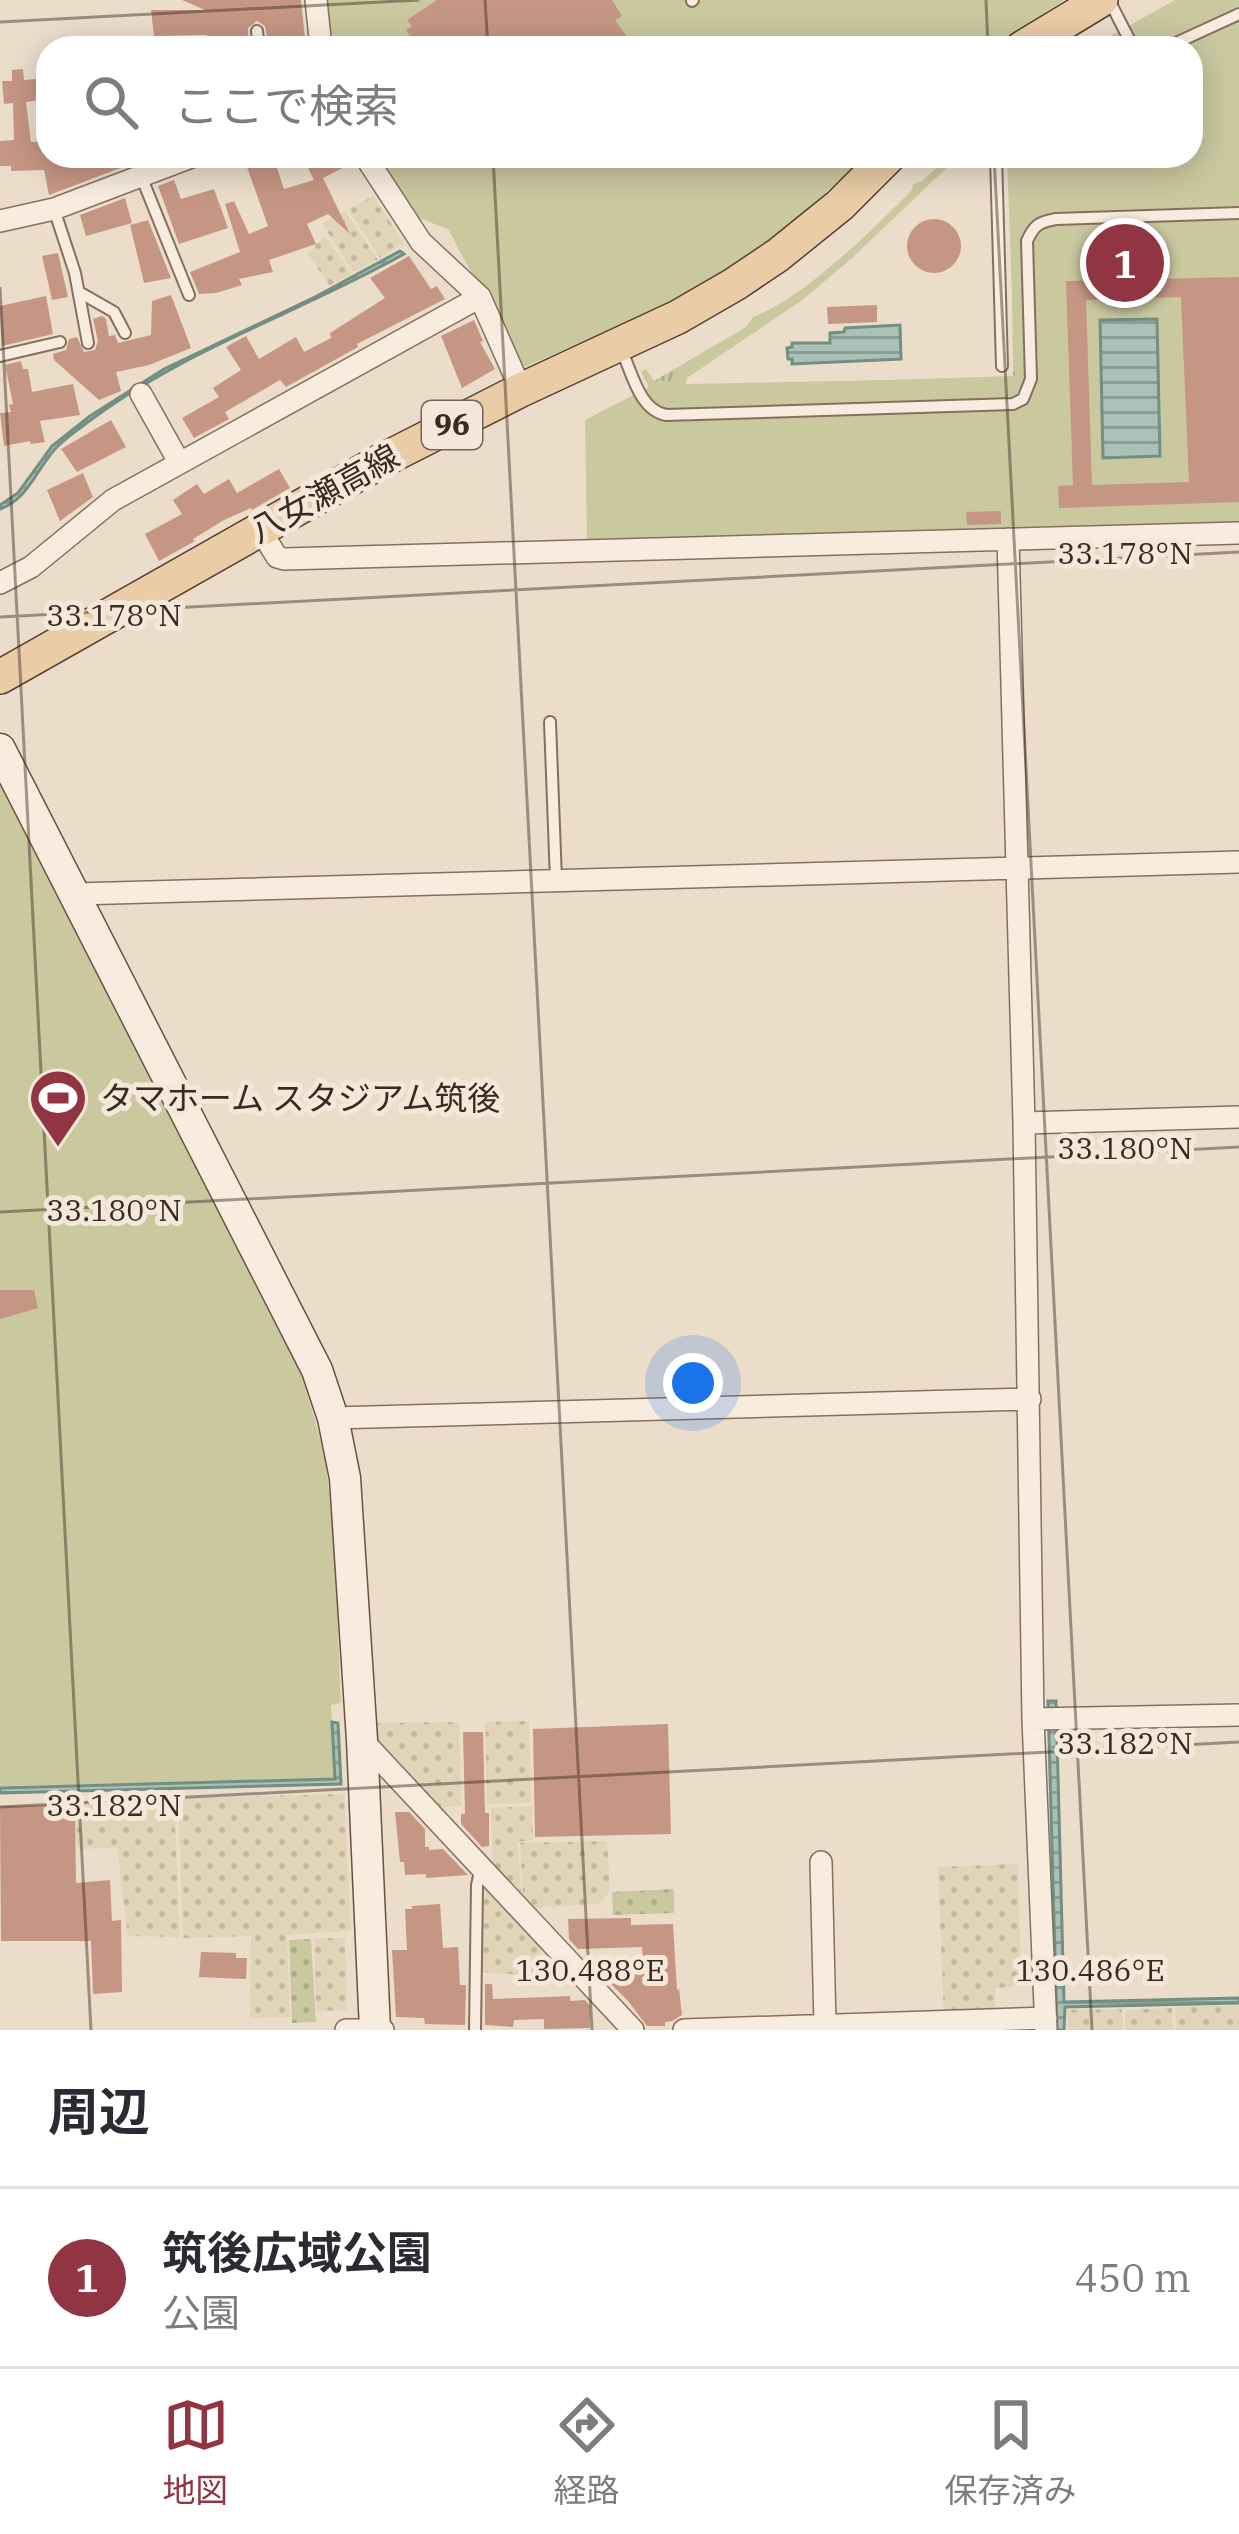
<!DOCTYPE html>
<html lang="ja">
<meta charset="utf-8">
<style>
body{margin:0;font-family:"IBM Plex Serif","Noto Sans JP",serif;background:#f2f2f3;color:#2b2b33}
.you{position:absolute;left:693px;top:1383px;width:42px;height:42px;margin:-30px;border:9px solid #fff;border-radius:50%;background:#1a73e8;box-shadow:0 0 0 18px #1a73e833}
.badge{display:grid;place-items:center;width:78px;height:78px;border-radius:50%;background:#913543;color:#fff;font-size:39px;font-weight:700}
.pin{position:absolute;translate:-50% -50%;border:6px solid #fff;box-shadow:0 3px 12px #0006}
.list{margin:0;padding:0;list-style:none}
h2{display:flex;justify-content:space-between;align-items:center;height:156px;margin:0;padding:0 48px;font-size:51px}
h2 small{font-size:39px;font-weight:400;color:#7c7c81}
.list li{display:grid;grid-template-columns:78px 1fr auto;gap:36px;align-items:center;box-sizing:border-box;height:180px;padding:0 48px;border-top:3px solid #e1e1e2}
.list b{display:block;font-size:45px;white-space:nowrap}
.list p{margin:0;font-size:39px;white-space:nowrap;color:#7c7c81}
.list em{font-size:39px;font-style:normal;color:#7c7c81}
.icon{flex:none;width:66px;height:66px;fill:none;stroke:currentColor;stroke-width:2;stroke-linecap:round;stroke-linejoin:round}
.map{position:relative;flex:none;width:1239px;height:2030px;overflow:hidden}
.search{position:absolute;background:#fff;box-shadow:0 6px 30px #0003;left:36px;right:36px;top:36px;height:132px;display:flex;align-items:center;gap:30px;box-sizing:border-box;padding:0 42px;border-radius:36px;color:#7c7c81;font-size:45px}
.sheet{height:336px;background:#fff}
nav{display:flex;justify-content:space-around;align-items:center;box-sizing:border-box;height:168px;border-top:3px solid #e1e1e2;background:#fff;font-size:33px;color:#7c7c81}
nav a{display:grid;justify-items:center;gap:6px}
nav .on{color:#913543}
.map>svg:first-child{display:block}
.farmland{fill:url(#farmland-dots)}
.grass{fill:url(#grass-tufts)}
.park{fill:#c9c89f}
.garden{fill:url(#garden-dots)}
.water{fill:url(#water-rules);stroke:#728f83;stroke-width:3}
.building{fill:#c69684;fill-rule:evenodd}
.lines{fill:none;stroke-linecap:round;stroke-linejoin:round}
.lane-casing{stroke:#876f60;stroke-width:14}
.street-casing{stroke:#876f60;stroke-width:24}
.secondary-casing{stroke:#695143;stroke-width:33}
.primary-casing{stroke:#563f34;stroke-width:36}
.lane{stroke:#f7ecde;stroke-width:10}
.street{stroke:#f7ecde;stroke-width:21}
.secondary{stroke:#f7ecde;stroke-width:30}
.primary{stroke:#eacca7;stroke-width:33}
.ticks{fill:none;stroke:#392a22;stroke-width:3;stroke-opacity:0.45}
.labels{text-anchor:middle;stroke-width:10;stroke-linejoin:round;paint-order:stroke}
.shield{fill:#f4e8da;stroke:#716359;stroke-width:3}
.shield-label{font-size:30px;font-weight:bold;fill:#392a22}
.street-label{font-size:33px;fill:#392a22;stroke:#f4e8da}
.poi-label{font-size:33px;fill:#392a22;stroke:#f4e8da;text-anchor:start}
.ticks-label{font-size:30px;text-anchor:middle;fill:#392a22;stroke:#f4e8da;stroke-width:10;stroke-linejoin:round;paint-order:stroke}
</style>
<div class="map">
<svg width="1239" height="2030" viewBox="0 0 1239 2030">
<defs>
<pattern id="farmland-dots" width="8" height="8" patternUnits="userSpaceOnUse" patternTransform="scale(3)"><rect width="8" height="8" fill="#e1d4b9"/><path d="M2 2h.1M6 6h.1" fill="none" stroke="#c2b69f" stroke-width="1.8" stroke-linecap="round"/></pattern>
<pattern id="grass-tufts" width="24" height="20" patternUnits="userSpaceOnUse" patternTransform="scale(3)"><rect width="24" height="20" fill="#c9c89f"/><path d="M3 7l-1-3M5 7V3M7 7l1-3M15 17l-1-3M17 17v-4M19 17l1-3" fill="none" stroke="#adac89"/></pattern>
<pattern id="garden-dots" width="8" height="8" patternUnits="userSpaceOnUse" patternTransform="scale(3)"><rect width="8" height="8" fill="#c9c89f"/><path d="M2 2h.1M6 6h.1" fill="none" stroke="#adac89" stroke-width="1.8" stroke-linecap="round"/></pattern>
<pattern id="water-rules" width="6" height="5" patternUnits="userSpaceOnUse" patternTransform="scale(3)"><rect width="6" height="5" fill="#abc1b7"/><path d="M0 2.5h6" fill="none" stroke="#8c9d94"/></pattern>
</defs>
<rect width="100%" height="100%" fill="#ecddcb"/>
<path class="farmland" d="M 373,196 L 404,243 L 380,258 L 348,210 Z
M 345,211 L 378,260 L 353,272 L 322,223 Z
M 325,236 L 352,274 L 330,286 L 307,253 Z
M 529,1721 L 531,1803 L 487,1804 L 485,1722 Z
M 459,1722 L 461,1805 L 434,1809 L 371,1741 L 369,1723 Z
M 344,1794 L 351,1931 L 287,1935 L 290,2017 L 250,2018 L 251,1936 L 183,1938 L 178,1798 Z
M 174,1799 L 180,1937 L 128,1936 L 117,1848 L 77,1849 L 76,1800 Z
M 532,1806 L 533,1840 L 518,1842 L 521,1895 L 493,1873 L 491,1808 Z
M 607,1841 L 610,1891 L 599,1904 L 532,1908 L 523,1899 L 520,1843 Z
M 1018,1864 L 1021,1986 L 995,1988 L 995,2013 L 944,2015 L 938,1867 Z
M 488,1883 L 541,1941 L 539,1976 L 482,1972 L 480,1885 Z
M 314,1938 L 345,1938 L 347,2010 L 316,2011 Z
M 1239,2005 L 1239,2030 L 1176,2030 L 1175,2007 Z
M 1172,2008 L 1173,2030 L 1125,2030 L 1125,2010 Z
M 1122,2009 L 1123,2030 L 1068,2030 L 1067,2010 Z"/>
<path class="grass" d="M 949,156 L 959,156 L 851,259 L 801,301 L 687,378 L 686,384 L 1013,378 L 1012,280 L 1023,380 L 654,396 L 641,372 L 646,369 L 654,381 L 746,327 L 753,317 C 804,298 871,231 911,191 L 914,184 L 922,181 Z"/>
<path class="park" d="M 322,0 L 1064,0 L 991,48 L 328,48 Z
M 1175,0 L 1239,0 L 1239,525 L 1017,531 L 1014,526 L 1001,533 L 587,544 L 585,420 L 649,387 L 642,373 L 645,370 L 655,387 L 1015,376 L 1007,156 L 1191,156 L 1191,48 L 1089,48 Z
M 378,156 L 865,156 C 819,200 770,244 714,277 C 653,313 587,340 522,368 L 448,229 L 416,217 Z
M 0,785 L 302,1377 C 311,1407 321,1437 326,1468 C 337,1545 337,1625 341,1703 L 331,1705 L 336,1779 L 0,1786 Z"/>
<path class="garden" d="M 674,1889 L 674,1913 L 613,1915 L 612,1892 Z
M 311,1939 L 316,2022 L 292,2023 L 289,1940 Z"/>
<path class="water" d="M 400,251 L 404,254 C 299,313 180,351 84,425 C 75,432 63,440 55,449 C 36,470 28,499 0,509 L 0,505 L 18,493 L 52,446 L 90,416 L 164,369 L 317,296 Z
M 1157,319 L 1160,456 L 1103,458 L 1100,320 Z
M 900,325 L 901,359 L 792,364 L 792,359 L 788,359 L 787,348 L 792,347 L 792,343 L 830,343 L 830,333 L 844,332 L 845,328 Z
M 1048,1701 L 1056,1701 L 1064,2002 L 1239,1998 L 1239,2003 L 1065,2007 L 1064,2030 L 1057,2030 Z
M 332,1722 L 338,1723 L 341,1784 L 0,1793 L 0,1788 L 335,1779 Z"/>
<path class="building" d="M 182,0 L 301,0 L 306,48 L 269,48 L 265,26 L 257,21 L 248,28 L 249,48 L 208,48 L 207,35 L 154,36 L 151,10 L 205,10 Z
M 437,0 L 612,0 L 622,16 L 615,20 L 631,42 L 622,48 L 418,48 L 406,30 L 412,26 L 407,20 Z
M 23,69 L 24,80 L 48,78 L 48,99 L 26,102 L 31,142 L 48,141 L 48,156 L 152,156 L 49,195 L 44,170 L 11,171 L 11,166 L 0,166 L 0,141 L 14,140 L 13,103 L 4,104 L 2,81 L 12,81 L 12,70 Z
M 243,156 L 273,156 L 284,189 L 314,180 L 302,156 L 350,156 L 352,163 L 323,178 L 350,234 L 328,214 L 307,224 L 316,244 L 269,260 L 273,272 L 239,279 L 242,285 L 216,293 L 199,294 L 190,272 L 240,252 L 225,204 L 234,201 L 249,234 L 268,226 Z
M 174,180 L 181,199 L 214,189 L 228,228 L 179,244 L 158,186 Z
M 125,198 L 132,223 L 86,236 L 80,215 Z
M907 246a27 27 0 1 1 54 0a27 27 0 1 1-54 0Z
M 148,220 L 171,278 L 144,283 L 130,225 Z
M 58,253 L 68,297 L 52,300 L 42,256 Z
M 409,256 L 431,289 L 437,286 L 445,299 L 357,344 L 358,347 L 286,387 L 280,380 L 225,412 L 229,419 L 194,438 L 182,418 L 219,397 L 213,388 L 241,370 L 226,347 L 246,336 L 259,359 L 296,337 L 304,352 L 331,338 L 330,333 L 385,298 L 370,278 Z
M 1239,277 L 1239,502 L 1059,508 L 1058,486 L 1073,485 L 1066,281 ZM 1181,297 L 1189,482 L 1092,485 L 1086,300 Z
M 171,295 L 191,348 L 149,365 L 116,372 L 121,391 L 99,400 L 54,360 L 53,354 L 66,350 L 69,339 L 77,337 L 84,352 L 95,350 L 98,341 L 93,319 L 102,316 L 106,319 L 109,336 L 115,335 L 118,343 L 151,335 L 152,301 Z
M 46,296 L 53,334 L 2,346 L 0,306 Z
M 877,305 L 877,322 L 828,324 L 827,307 Z
M 474,320 L 483,341 L 480,342 L 495,369 L 462,388 L 441,336 Z
M 21,361 L 23,369 L 28,369 L 32,392 L 73,384 L 80,415 L 40,421 L 45,442 L 31,444 L 30,441 L 4,446 L 0,413 L 11,412 L 9,405 L 13,404 L 5,365 Z
M 111,420 L 126,447 L 77,472 L 61,449 Z
M 279,469 L 290,488 L 252,510 L 251,508 L 224,520 L 193,539 L 195,541 L 159,561 L 145,534 L 182,514 L 173,500 L 197,484 L 204,494 L 229,479 L 237,493 Z
M 83,473 L 93,497 L 60,521 L 47,490 Z
M 1001,511 L 1001,524 L 967,525 L 966,512 Z
M 0,1290 L 34,1290 L 38,1308 L 0,1319 Z
M 668,1724 L 671,1834 L 535,1837 L 533,1729 Z
M 463,1732 L 483,1732 L 485,1813 L 489,1813 L 489,1846 L 482,1847 L 461,1824 L 461,1814 L 465,1814 Z
M 58,1805 L 75,1806 L 76,1883 L 110,1880 L 112,1921 L 121,1920 L 122,1992 L 93,1994 L 91,1941 L 1,1941 L 0,1806 Z
M 395,1812 L 409,1812 L 425,1829 L 425,1847 L 429,1847 L 429,1850 L 443,1849 L 468,1875 L 426,1878 L 426,1874 L 405,1875 L 404,1862 L 400,1862 Z
M 440,1904 L 443,1948 L 458,1947 L 460,1985 L 466,1985 L 465,2025 L 425,2024 L 424,2018 L 396,2017 L 392,1950 L 407,1950 L 405,1909 L 412,1909 L 412,1906 Z
M 631,1918 L 631,1925 L 673,1924 L 677,1990 L 679,1989 L 682,2015 L 672,2021 L 665,2022 L 665,2026 L 647,2026 L 628,2001 L 603,1976 L 644,1973 L 642,1947 L 578,1949 L 569,1939 L 568,1919 Z
M 201,1952 L 236,1953 L 236,1958 L 247,1958 L 246,1979 L 199,1977 Z
M 485,1984 L 492,1984 L 493,1999 L 570,1996 L 570,2001 L 585,2000 L 590,2006 L 590,2028 L 544,2029 L 544,2019 L 514,2020 L 513,2027 L 485,2025 Z"/>
<g class="lines">
<g class="lane-casing">
<path id="lane" d="M 1109,0 L 1132,45 L 1139,48
M 692,1 L 693,0
M 257,31 L 259,48
M 1165,48 L 1239,14
M 996,156 L 1002,366
M 141,176 L 189,295
M 54,209 L 75,273 L 88,343
M 79,292 L 114,312 L 125,333
M 621,349 C 632,372 639,410 666,415 L 1013,404 L 1023,399 L 1031,379 L 1027,241 C 1034,225 1039,222 1056,219 L 1239,213
M 0,356 L 60,342
M 550,722 L 556,880
M 475,2030 L 477,1885 L 481,1867"/>
</g>
<g class="street-casing">
<path id="street" d="M 316,0 L 321,48
M 365,156 L 421,242 L 480,297 L 521,390
M 0,221 L 54,209 L 194,156
M 141,394 L 179,462
M 259,528 L 277,557 L 284,559 L 1239,533
M 1008,539 L 1024,1123 L 1033,1719 L 1046,2030
M 0,583 L 31,567 L 113,500 L 480,297
M 76,894 L 1239,862
M 1024,1123 L 1239,1117
M 333,1418 L 1030,1399
M 1033,1719 L 1239,1715
M 362,1740 L 633,2030
M 821,1862 L 825,2024
M 346,2030 L 383,2030
M 684,2030 L 1046,2018"/>
</g>
<g class="secondary-casing">
<path id="secondary" d="M 0,749 L 317,1370 L 333,1418 L 345,1478 L 362,1740 L 375,2030"/>
</g>
<g class="primary-casing">
<path id="primary" d="M 1022,48 L 1101,0
M 0,677 L 383,460 L 521,390 L 678,317 L 735,284 L 778,255 L 840,205 L 889,156"/>
</g>
<use href="#lane" class="lane"/>
<use href="#street" class="street"/>
<use href="#secondary" class="secondary"/>
<use href="#primary" class="primary"/>
</g>
<path class="ticks" d="M 485,0 L 488,48M 986,0 L 988,48M 0,22 L 419,0M 493,156 L 592,2030M 994,156 L 1092,2030M 0,287 L 91,2030M 0,617 L 1239,552M 0,1212 L 1239,1147M 0,1807 L 1239,1742"/>
<defs>
<g id="stadium-pin" transform="scale(3)"><path d="M0 17L-7.5 6A9.5 9.5 0 1 1 7.5 6Z" fill="#913543" stroke="#f4e8da"/><path d="M0-5a6.5 5 0 1 0 0 10a6.5 5 0 1 0 0-10ZM-3.5-1.8h7v3.6h-7Z" fill="#fff"/></g>
</defs>
<g fill-rule="evenodd">
<use href="#stadium-pin" x="58" y="1098"/>
</g>
<g class="labels">
<rect class="shield" x="422" y="401" width="60" height="48" rx="9"/>
<g class="shield-label">
<text x="452" y="435">96</text>
</g>
<g class="street-label">
<text transform="translate(324 493) rotate(-29)" y="12">八女瀬高線</text>
</g>
<g class="poi-label">
<text x="100" y="1110">タマホーム スタジアム筑後</text>
</g>
</g>
<g class="ticks-label">
<text x="1125" y="564">33.178°N</text>
<text x="114" y="626">33.178°N</text>
<text x="1125" y="1159">33.180°N</text>
<text x="114" y="1221">33.180°N</text>
<text x="1125" y="1754">33.182°N</text>
<text x="114" y="1816">33.182°N</text>
<text x="590" y="1981">130.488°E</text>
<text x="1090" y="1981">130.486°E</text>
</g>
</svg>
<div class="you"></div>
<div class="pin badge" style="left:1125px;top:263px">1</div>
<div class="search"><svg class="icon" aria-label="search" viewBox="0 0 24 24"><circle cx="10" cy="10" r="6"/><path d="M15 15l6 6"/></svg>ここで検索</div>
</div>
<section class="sheet">
<h2>周辺<small></small></h2>
<ul class="list">
<li><span class="badge">1</span><div><b>筑後広域公園</b><p>公園</p></div><em>450 m</em></li>
</ul>
</section>
<nav>
<a class="on"><svg class="icon" aria-label="map" viewBox="0 0 24 24"><path d="M3 6l6-2 6 2 6-2v14l-6 2-6-2-6 2zM9 4v14M15 6v14"/></svg>地図</a>
<a><svg class="icon" aria-label="directions" viewBox="0 0 24 24"><path d="M12 3l9 9-9 9-9-9zM9 14v-3h6M13 9l2 2-2 2"/></svg>経路</a>
<a><svg class="icon" aria-label="saved" viewBox="0 0 24 24"><path d="M7 4h10v16l-5-4-5 4z"/></svg>保存済み</a>
</nav>
